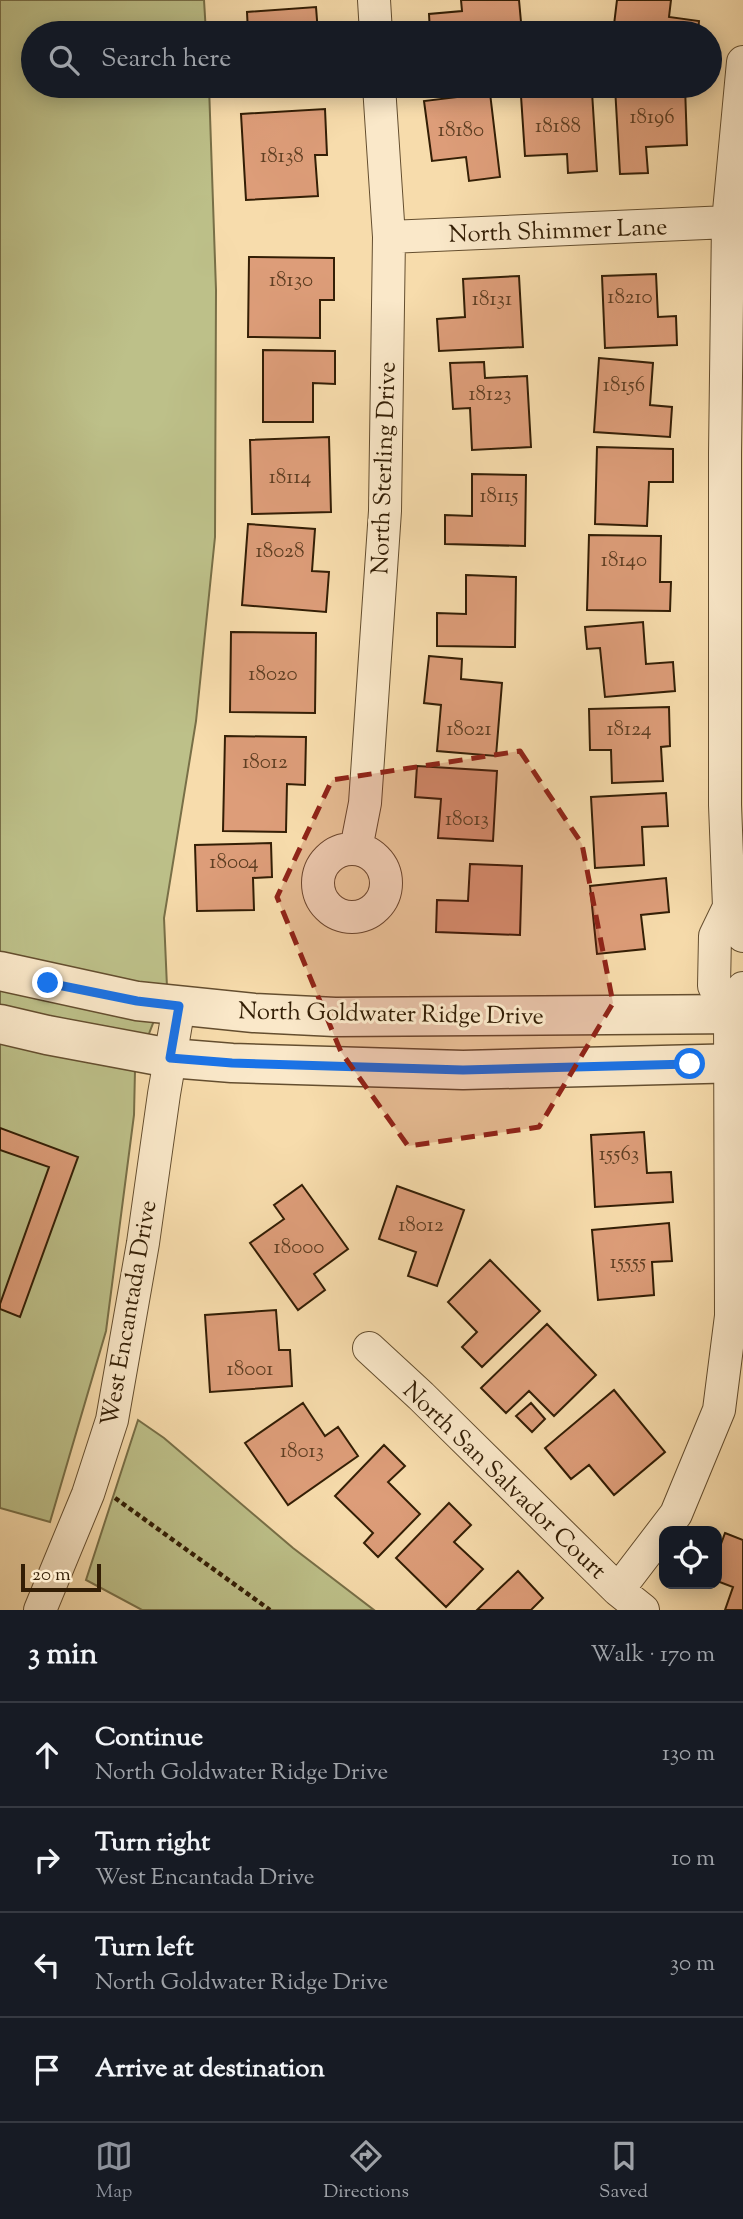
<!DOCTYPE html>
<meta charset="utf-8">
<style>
body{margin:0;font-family:"Sorts Mill Goudy",serif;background:#242831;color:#f1f3f6}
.controls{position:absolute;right:21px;bottom:21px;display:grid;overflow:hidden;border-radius:14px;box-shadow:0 4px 18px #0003}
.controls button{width:63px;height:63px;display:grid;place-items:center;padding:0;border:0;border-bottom:2px solid #363941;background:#171b24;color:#f1f3f6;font:35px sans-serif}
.scale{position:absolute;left:21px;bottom:18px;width:80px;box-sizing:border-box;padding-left:7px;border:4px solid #331e05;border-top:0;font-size:19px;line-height:24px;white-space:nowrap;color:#331e05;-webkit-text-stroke:5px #fae8c9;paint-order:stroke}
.stop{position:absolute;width:21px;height:21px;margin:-16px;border:5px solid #1a73e8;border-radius:50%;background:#fff}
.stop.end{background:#1a73e8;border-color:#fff;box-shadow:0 2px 7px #0008}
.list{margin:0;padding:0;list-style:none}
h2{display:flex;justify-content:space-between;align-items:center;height:91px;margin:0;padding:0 28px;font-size:30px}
h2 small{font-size:23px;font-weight:400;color:#9ea1a6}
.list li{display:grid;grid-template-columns:46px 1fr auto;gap:21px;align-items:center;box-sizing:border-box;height:105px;padding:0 28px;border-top:2px solid #363941}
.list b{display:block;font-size:26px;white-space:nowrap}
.list p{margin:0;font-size:23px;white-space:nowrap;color:#9ea1a6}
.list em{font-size:23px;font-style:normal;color:#9ea1a6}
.icon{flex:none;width:38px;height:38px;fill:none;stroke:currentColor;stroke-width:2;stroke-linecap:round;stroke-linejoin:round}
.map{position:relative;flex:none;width:743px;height:1610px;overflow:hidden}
.search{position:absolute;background:#171b24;box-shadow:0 4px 18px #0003;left:21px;right:21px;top:21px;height:77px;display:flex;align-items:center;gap:18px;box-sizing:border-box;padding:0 24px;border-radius:38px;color:#9ea1a6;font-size:26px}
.sheet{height:511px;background:#171b24}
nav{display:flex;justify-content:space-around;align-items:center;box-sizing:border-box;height:98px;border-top:2px solid #363941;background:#171b24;font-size:19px;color:#9ea1a6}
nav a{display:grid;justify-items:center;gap:4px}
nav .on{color:#8c9099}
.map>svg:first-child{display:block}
.green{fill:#bdc089;stroke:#786f47;stroke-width:2}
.building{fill:#dd9d79;stroke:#331e05;stroke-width:2}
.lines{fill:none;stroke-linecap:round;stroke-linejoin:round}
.minor-casing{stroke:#644e2f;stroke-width:34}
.tertiary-casing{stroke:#644e2f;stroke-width:41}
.path{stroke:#331e05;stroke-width:4.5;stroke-dasharray:5 3.5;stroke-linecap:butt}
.minor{stroke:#fae8c9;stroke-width:32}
.tertiary{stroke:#fae8c9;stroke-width:38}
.route{stroke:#1a73e8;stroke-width:9}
.marked{fill:#8f2418;fill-opacity:0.2;stroke:#8f2418;stroke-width:5;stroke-dasharray:14 9;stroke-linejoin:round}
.labels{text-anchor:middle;stroke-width:6;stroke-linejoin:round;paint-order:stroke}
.number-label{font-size:21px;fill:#5e3e22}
.street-label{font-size:24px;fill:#331e05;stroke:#fae8c9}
</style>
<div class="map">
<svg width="743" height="1610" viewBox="0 0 743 1610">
<rect width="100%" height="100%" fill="#f7dcac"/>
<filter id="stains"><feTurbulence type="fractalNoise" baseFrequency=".00286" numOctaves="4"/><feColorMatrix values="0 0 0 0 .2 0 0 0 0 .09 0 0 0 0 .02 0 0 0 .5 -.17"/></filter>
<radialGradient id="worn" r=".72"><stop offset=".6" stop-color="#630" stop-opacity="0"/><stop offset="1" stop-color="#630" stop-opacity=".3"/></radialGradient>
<path class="green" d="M 0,0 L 204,0 L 206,33 L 33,33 L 33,86 L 209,86 L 216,290 L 215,537 L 196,721 L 164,918 L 167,987 L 135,1070 L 134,1115 L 106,1331 L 50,1522 L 0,1508 Z
M 138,1420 L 164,1438 L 293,1548 L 374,1610 L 142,1610 L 86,1580 Z"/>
<path class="building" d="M 461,0 L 519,0 L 522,33 L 430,33 L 429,14 L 462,11 Z
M 617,0 L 671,0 L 669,17 L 699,21 L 698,33 L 613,33 Z
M 316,7 L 318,33 L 248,33 L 247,12 Z
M 253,86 L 323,86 L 323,92 L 254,97 Z
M 685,86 L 687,145 L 646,147 L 648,173 L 620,174 L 615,87 Z
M 592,92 L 597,171 L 568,173 L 567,154 L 525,156 L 521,96 Z
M 490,93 L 500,177 L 469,181 L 466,157 L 432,161 L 424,101 Z
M 325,109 L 327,155 L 315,155 L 318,196 L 246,200 L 241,114 Z
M 249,257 L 334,258 L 334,300 L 320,300 L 320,338 L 248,337 Z
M 656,274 L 658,317 L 676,316 L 677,345 L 605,348 L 602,276 Z
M 519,276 L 523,347 L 439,351 L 437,319 L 465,317 L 463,279 Z
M 263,350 L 335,351 L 335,384 L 313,383 L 313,422 L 263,422 Z
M 599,358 L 653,363 L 650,405 L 672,407 L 670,437 L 594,432 Z
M 484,362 L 485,378 L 527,376 L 531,447 L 472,450 L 470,408 L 453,409 L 450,363 Z
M 329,437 L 331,512 L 252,514 L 250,440 Z
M 597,447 L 673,449 L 673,482 L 649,482 L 647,526 L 595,524 Z
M 472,474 L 526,475 L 525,546 L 445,544 L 445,515 L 472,516 Z
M 248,524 L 315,529 L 312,571 L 329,572 L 326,612 L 242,605 Z
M 589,535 L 661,536 L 660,582 L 671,582 L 670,611 L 587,610 Z
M 466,575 L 516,577 L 515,647 L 437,646 L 437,613 L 466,614 Z
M 643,622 L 646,664 L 673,662 L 675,691 L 605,697 L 600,648 L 587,649 L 585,627 Z
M 231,632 L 316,633 L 315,713 L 230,712 Z
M 429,656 L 462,659 L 461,679 L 502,683 L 496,756 L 437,751 L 441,705 L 424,703 Z
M 669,707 L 670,746 L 661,747 L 663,781 L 612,783 L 611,750 L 590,750 L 589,709 Z
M 225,736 L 306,737 L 305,785 L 287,784 L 286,832 L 223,831 Z
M 417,766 L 497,771 L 493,841 L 438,838 L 441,799 L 415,797 Z
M 666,793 L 668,826 L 642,827 L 644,865 L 595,868 L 591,797 Z
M 271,843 L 272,877 L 253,878 L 254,910 L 197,911 L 195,845 Z
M 470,864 L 522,866 L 520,935 L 436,932 L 437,900 L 468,901 Z
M 666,878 L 669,912 L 641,915 L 645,949 L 597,954 L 590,886 Z
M 0,1128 L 78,1157 L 20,1317 L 0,1309 L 0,1304 L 49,1167 L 0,1150 Z
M 644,1132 L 647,1173 L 671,1172 L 673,1202 L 595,1207 L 591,1135 Z
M 302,1185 L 348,1249 L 314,1274 L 325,1290 L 298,1310 L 250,1243 L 284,1219 L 274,1205 Z
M 397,1186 L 464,1210 L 437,1286 L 408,1276 L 416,1252 L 379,1239 Z
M 669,1223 L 672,1261 L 652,1262 L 654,1295 L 598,1300 L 592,1230 Z
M 490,1260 L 540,1311 L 482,1367 L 462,1347 L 477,1332 L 448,1302 Z
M 276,1310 L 279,1350 L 290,1350 L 292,1386 L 210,1392 L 205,1315 Z
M 547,1324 L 596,1375 L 554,1416 L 529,1391 L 506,1413 L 481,1388 Z
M 614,1390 L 665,1452 L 614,1495 L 589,1465 L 571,1479 L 545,1448 Z
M 303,1403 L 325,1436 L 338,1427 L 358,1456 L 288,1505 L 245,1443 Z
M 531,1403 L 545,1419 L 532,1432 L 516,1416 Z
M 384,1445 L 405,1466 L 388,1482 L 420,1514 L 378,1557 L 364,1543 L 373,1533 L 335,1496 Z
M 449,1503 L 471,1525 L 454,1542 L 483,1569 L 446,1607 L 396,1558 Z
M 725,1533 L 743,1540 L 743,1610 L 725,1610 L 733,1587 L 717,1581 L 717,1555 Z
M 518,1571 L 543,1598 L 531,1610 L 477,1610 Z"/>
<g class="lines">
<g class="minor-casing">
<path id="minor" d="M 374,0 L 376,33
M 743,62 L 728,222 L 725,454 L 725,805 L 729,907 L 743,936
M 389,237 L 728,222
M318 883a34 34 0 1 1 68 0a34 34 0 1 1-68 0Z
M 356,849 L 365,803 L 385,511 L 389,237 L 379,86
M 729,907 L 715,936 L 714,986 L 730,1014
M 369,1348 L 421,1396 L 618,1590 L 643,1610
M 618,1590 L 676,1514 L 719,1410 L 731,1316 L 730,1014 L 743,988
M 40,1610 L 88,1494 L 112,1420 L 143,1243 L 164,1094 L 179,1006"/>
</g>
<g class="tertiary-casing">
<path id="tertiary" d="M 0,971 L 137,1001 L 254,1013 L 335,1017 L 743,1014
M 0,1024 L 47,1035 L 170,1058 L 232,1063 L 463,1070 L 743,1063"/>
</g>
<path class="path" d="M 115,1498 L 270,1610"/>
<use href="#minor" class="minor"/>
<use href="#tertiary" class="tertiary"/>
</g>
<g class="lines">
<path class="route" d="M 48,983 L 137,1001 L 179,1006 L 170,1058 L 232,1063 L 463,1070 L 690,1064"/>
</g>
<path class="marked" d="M 520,751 L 582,844 L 613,1003 L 539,1127 L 408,1146 L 341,1052 L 277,897 L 332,780 Z"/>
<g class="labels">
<g class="number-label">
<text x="652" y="123">18196</text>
<text x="558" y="132">18188</text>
<text x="461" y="136">18180</text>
<text x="282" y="162">18138</text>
<text x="291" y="286">18130</text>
<text x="630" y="303">18210</text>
<text x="492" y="305">18131</text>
<text x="624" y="391">18156</text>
<text x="490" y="400">18123</text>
<text x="290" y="483">18114</text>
<text x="499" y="502">18115</text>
<text x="280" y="557">18028</text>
<text x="624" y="566">18140</text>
<text x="273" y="680">18020</text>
<text x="469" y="735">18021</text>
<text x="629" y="735">18124</text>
<text x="265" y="768">18012</text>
<text x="467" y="825">18013</text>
<text x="234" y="868">18004</text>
<text x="619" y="1160">15563</text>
<text x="421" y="1231">18012</text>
<text x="299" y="1253">18000</text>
<text x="628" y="1268">15555</text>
<text x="250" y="1375">18001</text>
<text x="302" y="1457">18013</text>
</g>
<g class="street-label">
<text transform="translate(558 230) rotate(-2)" y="8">North Shimmer Lane</text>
<text transform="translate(383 468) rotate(-88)" y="8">North Sterling Drive</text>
<text transform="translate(391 1013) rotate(1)" y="8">North Goldwater Ridge Drive</text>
<text transform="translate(128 1313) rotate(-80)" y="8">West Encantada Drive</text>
<text transform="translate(505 1480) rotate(44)" y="8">North San Salvador Court</text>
</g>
</g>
<rect width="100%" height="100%" filter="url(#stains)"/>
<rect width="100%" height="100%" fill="url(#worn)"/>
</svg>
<div class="controls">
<button><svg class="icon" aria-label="locate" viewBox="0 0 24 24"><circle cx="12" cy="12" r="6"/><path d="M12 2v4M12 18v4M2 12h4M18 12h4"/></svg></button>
</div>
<div class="scale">20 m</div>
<div class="stop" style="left:690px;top:1064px"></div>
<div class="stop end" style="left:48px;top:983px"></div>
<div class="search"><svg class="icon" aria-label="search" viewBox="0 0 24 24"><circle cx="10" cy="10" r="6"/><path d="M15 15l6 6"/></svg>Search here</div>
</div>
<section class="sheet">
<h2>3 min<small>Walk · 170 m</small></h2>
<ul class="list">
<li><svg class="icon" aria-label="ahead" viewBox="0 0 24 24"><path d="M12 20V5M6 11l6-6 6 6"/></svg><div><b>Continue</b><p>North Goldwater Ridge Drive</p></div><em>130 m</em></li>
<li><svg class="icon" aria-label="right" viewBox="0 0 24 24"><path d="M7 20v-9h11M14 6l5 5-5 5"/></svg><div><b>Turn right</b><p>West Encantada Drive</p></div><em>10 m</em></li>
<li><svg class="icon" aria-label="left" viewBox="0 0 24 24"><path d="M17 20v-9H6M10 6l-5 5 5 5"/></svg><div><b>Turn left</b><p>North Goldwater Ridge Drive</p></div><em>30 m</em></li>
<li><svg class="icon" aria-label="arrive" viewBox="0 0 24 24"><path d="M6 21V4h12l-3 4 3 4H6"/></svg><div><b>Arrive at destination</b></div></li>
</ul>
</section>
<nav>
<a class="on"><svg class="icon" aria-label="map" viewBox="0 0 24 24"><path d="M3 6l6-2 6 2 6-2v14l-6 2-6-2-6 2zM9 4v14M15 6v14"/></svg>Map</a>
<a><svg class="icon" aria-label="directions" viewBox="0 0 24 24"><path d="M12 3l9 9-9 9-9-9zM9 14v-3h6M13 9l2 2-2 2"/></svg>Directions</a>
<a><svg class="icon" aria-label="saved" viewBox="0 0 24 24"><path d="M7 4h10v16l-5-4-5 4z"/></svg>Saved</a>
</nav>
